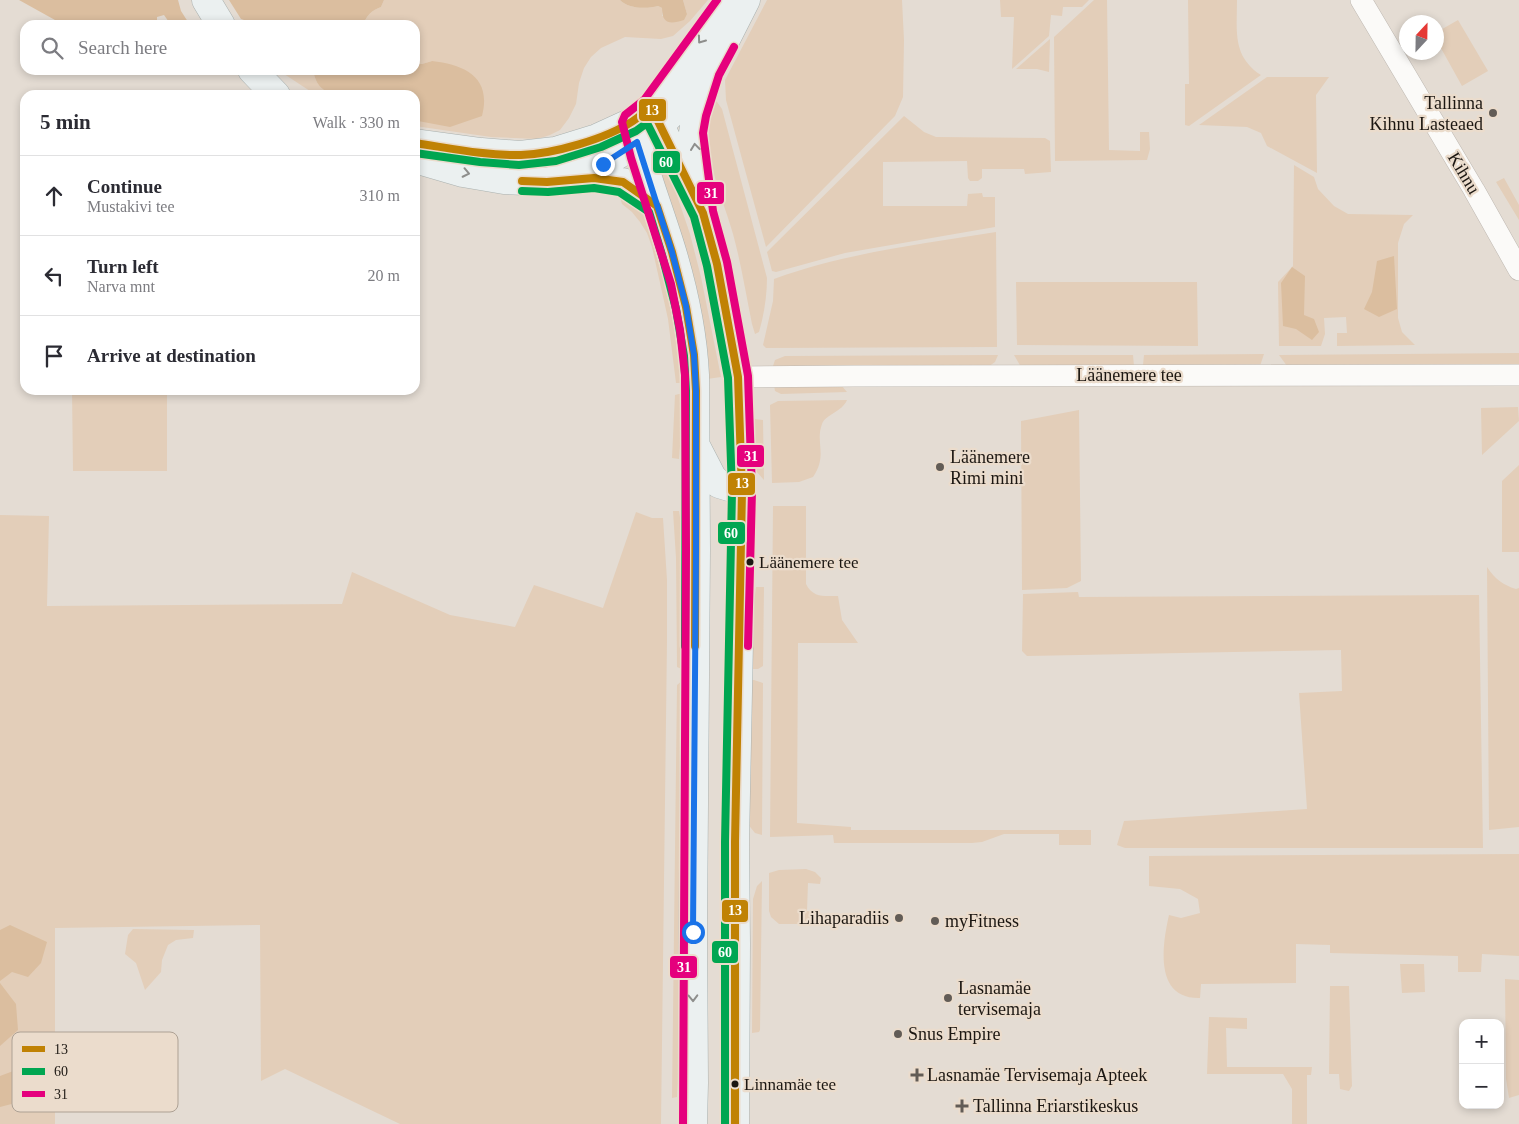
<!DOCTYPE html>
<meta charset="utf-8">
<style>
body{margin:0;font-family:Georgia,serif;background:#f2f2f3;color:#2b2b33}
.controls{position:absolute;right:15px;bottom:15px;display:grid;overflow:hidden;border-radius:10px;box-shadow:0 2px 8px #0003}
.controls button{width:45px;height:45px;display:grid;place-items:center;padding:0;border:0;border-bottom:1px solid #e1e1e2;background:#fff;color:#2b2b33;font:25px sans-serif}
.compass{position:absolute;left:1399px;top:15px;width:45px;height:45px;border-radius:50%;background:#fff;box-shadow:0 2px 8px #0003;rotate:22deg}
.stop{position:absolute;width:15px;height:15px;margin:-11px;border:4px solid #1a73e8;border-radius:50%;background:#fff}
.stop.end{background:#1a73e8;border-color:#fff;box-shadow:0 1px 5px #0008}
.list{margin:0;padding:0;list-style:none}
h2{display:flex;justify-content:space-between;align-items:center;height:65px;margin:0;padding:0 20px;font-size:21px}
h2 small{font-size:16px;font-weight:400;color:#7c7c81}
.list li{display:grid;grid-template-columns:32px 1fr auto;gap:15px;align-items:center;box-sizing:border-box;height:80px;padding:0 20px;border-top:1px solid #e1e1e2}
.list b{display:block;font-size:19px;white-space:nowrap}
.list p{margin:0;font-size:16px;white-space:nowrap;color:#7c7c81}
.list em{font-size:16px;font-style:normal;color:#7c7c81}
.icon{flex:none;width:28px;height:28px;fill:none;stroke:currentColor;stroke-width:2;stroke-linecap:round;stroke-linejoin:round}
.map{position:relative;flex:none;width:1519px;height:1124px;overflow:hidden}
.search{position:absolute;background:#fff;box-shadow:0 2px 8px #0003;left:20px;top:20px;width:400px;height:55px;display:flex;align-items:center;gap:12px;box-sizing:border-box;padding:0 18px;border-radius:15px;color:#7c7c81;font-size:19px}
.panel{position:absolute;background:#fff;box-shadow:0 2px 8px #0003;left:20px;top:90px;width:400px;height:305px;border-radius:15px}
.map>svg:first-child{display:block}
.green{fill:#e3ceb9}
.forest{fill:#dbbe9f}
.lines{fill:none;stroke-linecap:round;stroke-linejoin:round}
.minor-casing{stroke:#beb8b1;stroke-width:22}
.major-casing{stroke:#aab1af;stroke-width:29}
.minor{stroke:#fbfaf8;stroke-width:21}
.major{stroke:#ebf0f0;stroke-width:28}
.bus-1-casing{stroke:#ebdccc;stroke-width:11}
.bus-2-casing{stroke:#ebdccc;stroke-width:11}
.bus-3-casing{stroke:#ebdccc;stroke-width:11}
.bus-1{stroke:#c08204;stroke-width:8}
.bus-2{stroke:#00a651;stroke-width:8}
.bus-3{stroke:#e5007d;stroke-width:8}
.oneway{stroke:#8e8e8c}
.route{stroke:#1a73e8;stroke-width:6}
.poi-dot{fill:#625c56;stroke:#ebdccc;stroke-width:2}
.bus-dot{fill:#1c1712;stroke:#ebdccc;stroke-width:2}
.labels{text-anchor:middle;stroke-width:4.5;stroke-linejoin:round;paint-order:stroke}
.bus-label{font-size:17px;fill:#1c1712;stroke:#ebdccc;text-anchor:start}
.poi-label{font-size:18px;fill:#1c1712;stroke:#ebdccc;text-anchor:start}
.street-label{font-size:18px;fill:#1c1712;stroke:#ebdccc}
.key{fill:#ebdccc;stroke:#ada194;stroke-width:1}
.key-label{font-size:14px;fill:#1c1712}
.line-badge{stroke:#ebdccc;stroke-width:2}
.badge-label{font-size:14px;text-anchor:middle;font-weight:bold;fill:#fff}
</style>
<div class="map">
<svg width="1519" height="1124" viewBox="0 0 1519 1124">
<rect width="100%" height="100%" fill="#e4dcd3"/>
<path class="green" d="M 384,0 L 620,0 C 628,9 647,9 658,6 L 662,8 L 662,16 L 687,14 L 683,0 L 708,0 L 690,21 L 673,36 L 661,39 L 625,37 L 601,48 L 591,57 L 584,68 L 579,83 L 576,104 L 569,118 L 560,130 L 550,135 L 537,139 L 491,137 L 415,126 L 415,120 L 418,121 L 432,61 L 422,64 L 415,63 L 415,25 L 363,25 C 367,15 371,11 381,7 Z
M 767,0 L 902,0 L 904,40 L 903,97 L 895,116 L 766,247 L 726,100 L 725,80 Z
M 1000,0 L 1089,0 L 1082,7 L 1063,7 L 1062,16 L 1051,15 L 1049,36 L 1012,69 L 1014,17 L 1001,17 Z
M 1094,0 L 1107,0 L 1109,150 L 1140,151 L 1140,132 L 1149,132 L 1150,149 L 1147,160 L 1055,161 L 1054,37 Z
M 1188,0 L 1237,0 C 1237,31 1232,56 1261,75 L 1189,126 L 1185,125 L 1185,84 L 1189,84 Z
M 1458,20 L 1488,71 L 1462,86 L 1437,41 L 1437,32 Z
M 1050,39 L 1049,72 L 1037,69 L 1016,69 Z
M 278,70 L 313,70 C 316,85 321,90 334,95 L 316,95 Z
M 1267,77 L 1329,77 L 1316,95 L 1317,173 L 1267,146 L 1261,133 L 1247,127 L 1199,125 Z
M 715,99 L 722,109 L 767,278 C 767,296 764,315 759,332 L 755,334 L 752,324 C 746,294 741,263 733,234 C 720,188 697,147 715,99 Z
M 904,116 L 924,132 L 936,137 L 1045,138 L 1050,141 L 1051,172 L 1025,174 L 1024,169 L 982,169 L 982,178 L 978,181 L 970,181 L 968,178 L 967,161 L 883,162 L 883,206 L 967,206 L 968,194 L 982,193 L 983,197 L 995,197 L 995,227 L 845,253 L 776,272 L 772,271 L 767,252 Z
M 666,163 L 690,234 L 701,277 L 721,377 L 707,379 L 657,167 Z
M 1294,165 L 1314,177 L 1318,189 L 1334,206 L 1348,214 L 1413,215 L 1404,224 L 1398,243 L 1398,318 L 1402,332 L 1415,345 L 1337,346 L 1337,333 L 1347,333 L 1346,317 L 1324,318 L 1325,334 L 1321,346 L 1279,346 L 1278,282 L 1293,266 Z
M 1504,178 L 1519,205 L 1519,220 L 1496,182 Z
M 622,193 L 631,198 L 652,222 L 675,313 L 684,383 L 676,383 L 668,319 L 652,247 L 647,233 L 640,222 L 632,212 L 622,204 L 620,197 Z
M 996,232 L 997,347 L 766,348 L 763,345 L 773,301 L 774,279 C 845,253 922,244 996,232 Z
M 1016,282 L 1197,282 L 1198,346 L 1017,345 Z
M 1519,353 L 1519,364 L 1287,366 L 1279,355 Z
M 1264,354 L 1260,366 L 1143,365 L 1144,355 Z
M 990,355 L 998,355 L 995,362 L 988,367 L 773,366 L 775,360 L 785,356 Z
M 1014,355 L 1133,355 L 1134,366 L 1021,367 Z
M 774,385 L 841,385 L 847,392 L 781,394 L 775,391 Z
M 72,390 L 167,390 L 167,471 L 73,471 Z
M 679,394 L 684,394 L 679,459 L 672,458 L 675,395 Z
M 847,400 C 842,412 826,414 822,424 C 815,443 828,455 813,477 L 799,482 L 772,483 L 770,405 L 778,401 Z
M 1518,407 L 1519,421 L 1482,455 L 1481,408 Z
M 1079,410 L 1081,581 L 1067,588 L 1022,590 L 1021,421 Z
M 754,419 L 763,420 L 764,480 L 756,471 Z
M 1519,465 L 1519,552 L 1502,552 L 1502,481 Z
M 773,506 L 806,506 L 806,584 C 813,598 824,596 838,596 L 842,620 L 858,643 L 798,643 L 797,823 L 851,827 L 851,830 L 1091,830 L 1091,845 L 1059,845 L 1059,834 L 1004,834 L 982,842 L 972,843 L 834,843 L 833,835 L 770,837 Z
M 673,511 L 679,511 L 685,548 L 684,670 L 677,667 L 676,558 Z
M 636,512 L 652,518 L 663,518 L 667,580 L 667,640 L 661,1124 L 400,1124 L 285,1069 L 261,1081 L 260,925 L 55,928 L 55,1124 L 0,1124 L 0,515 L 49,516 L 47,606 L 342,604 L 352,572 L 450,615 L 515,627 L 534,585 L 603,608 Z
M 1487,567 C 1495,579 1503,585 1516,589 L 1519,588 L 1519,827 L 1489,830 Z
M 756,587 L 764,587 L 763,666 L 758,669 L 748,669 L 748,649 Z
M 1078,592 L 1079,597 L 1479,595 L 1483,848 L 1125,848 L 1117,845 L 1124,821 L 1307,809 L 1299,693 L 1342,691 L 1341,650 L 1027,656 L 1022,651 L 1023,594 Z
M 683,680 L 680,1053 L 677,1097 L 672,1098 L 677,685 Z
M 748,680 L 754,680 L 763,683 L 762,835 L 755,833 L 747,823 Z
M 1519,854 L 1519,956 L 1482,954 L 1481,972 L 1458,972 L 1458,956 L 1330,953 L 1330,945 L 1296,944 L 1296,983 L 1201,984 L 1200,998 C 1154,999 1162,946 1169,915 L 1181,918 L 1200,913 L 1198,899 L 1180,889 L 1149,886 L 1149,856 Z
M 806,869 L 815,872 L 821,878 L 820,884 L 808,883 L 807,911 L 817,912 L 821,916 L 821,924 L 779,924 L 771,917 L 769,911 L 769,873 L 779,870 Z
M 762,881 L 760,1030 L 759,1032 L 752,1033 L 753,899 L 757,886 Z
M 133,929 L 194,930 L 193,938 L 176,940 L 168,945 L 162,960 L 161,972 L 145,990 L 136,963 L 125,954 L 128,935 Z
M 1400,964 L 1424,964 L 1425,992 L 1402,993 Z
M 1505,979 L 1519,980 L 1519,1095 L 1509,1098 L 1506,1079 Z
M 1330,986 L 1349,986 L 1352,1086 L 1349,1091 L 1340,1089 L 1339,1074 L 1329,1074 Z
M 1209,1017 L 1247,1018 L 1247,1029 L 1226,1028 L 1227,1067 L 1312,1067 L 1311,1075 L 1307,1075 L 1307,1124 L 1292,1124 L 1292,1089 L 1283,1074 L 1207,1074 Z"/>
<path class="forest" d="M 19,0 L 178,0 L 181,11 L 190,25 L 171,25 L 164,15 L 157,17 L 157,25 L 121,25 L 114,22 L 108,25 L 64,25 Z
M 229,0 L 384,0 L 381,7 C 371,11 367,15 363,25 L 273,25 L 269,23 L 259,25 L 241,19 Z
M 620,0 L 683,0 L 687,14 L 684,20 C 671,24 662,25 662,8 L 658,6 C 647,9 628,9 620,0 Z
M 432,61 C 465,65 492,77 482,116 L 450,127 L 418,121 L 415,120 L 415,95 L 334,95 C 321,90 316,85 313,70 L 415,70 L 415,63 L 422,64 Z
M 1394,256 L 1397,309 L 1379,317 L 1364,309 L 1372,292 L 1377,261 Z
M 1292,267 L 1305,276 L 1304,315 L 1314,319 L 1319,332 L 1312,340 L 1296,329 L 1283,326 L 1281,283 Z
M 10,925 L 47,942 L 41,963 L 28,977 L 12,972 L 0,981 L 0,930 Z
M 0,983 L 16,1004 L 18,1030 L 0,1046 Z
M 24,1067 L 32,1070 L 41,1084 L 23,1101 L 0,1107 L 0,1076 Z"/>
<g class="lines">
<g class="minor-casing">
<path id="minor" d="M 1361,0 L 1474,190 L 1519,270
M 738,377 L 855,376 L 1519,375"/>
</g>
<g class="major-casing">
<path id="major" d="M 206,0 L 221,25
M 252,70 L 276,95
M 651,107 L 703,213 L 717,264 L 738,377 L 742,491 L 735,842 L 736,944 L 735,1124
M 632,122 C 642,166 659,208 672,251 C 684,291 693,334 695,375 L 696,550 L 693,932 L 694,1083 L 693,1124
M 415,143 L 481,152 L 520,155 L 555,151 L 597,138 L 632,122 L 651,107 L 678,72 L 729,0
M 415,159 L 463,173 L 504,180 L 547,182 L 603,164 L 637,143 L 660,125 L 690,95 L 710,71 L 746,0
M 576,180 L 594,178 L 623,182 L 657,206
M 700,191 L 693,133 L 696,114 L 706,82
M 696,446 L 712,477 L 719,484 L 742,491"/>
</g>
<use href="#minor" class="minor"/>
<use href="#major" class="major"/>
<g class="bus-1-casing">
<path id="bus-1" d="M 415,143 C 449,148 487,156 521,155 C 553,154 606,139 633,121 C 639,117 645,112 651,107 L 703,213 L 717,264 L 738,377 L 742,491 L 735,842 L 735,1124
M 522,181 L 547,182 L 594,178 L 623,182 L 657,206 L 672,252 L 686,307 L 694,355 L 696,391 L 695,646"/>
</g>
<g class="bus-2-casing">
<path id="bus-2" d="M 415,153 L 480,162 L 519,165 L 556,161 L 601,147 L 636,131 L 647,123 L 694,217 L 707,266 L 728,378 L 732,491 L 725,842 L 725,1124
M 522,191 L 548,192 L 594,188 L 619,192 L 649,212 L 662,255 L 676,309 L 684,356 L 686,391 L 685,646"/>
</g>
<g class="bus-3-casing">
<path id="bus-3" d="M 734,47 L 719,75 L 706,116 L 703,133 L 713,211 L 727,262 L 748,376 L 752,491 L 748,646
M 683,1124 L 686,550 L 685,375 L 680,330 L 671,284 L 631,158 L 622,122 L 625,115 L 644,100 L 717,0"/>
</g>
<use href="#bus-1" class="bus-1"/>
<use href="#bus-2" class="bus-2"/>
<use href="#bus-3" class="bus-3"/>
</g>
<defs><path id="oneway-chevron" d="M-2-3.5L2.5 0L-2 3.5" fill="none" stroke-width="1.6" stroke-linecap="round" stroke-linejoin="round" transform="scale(1.25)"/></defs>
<g class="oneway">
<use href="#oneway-chevron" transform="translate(701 40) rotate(126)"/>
<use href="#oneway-chevron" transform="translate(695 147) rotate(-97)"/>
<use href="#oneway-chevron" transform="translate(466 173) rotate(12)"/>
<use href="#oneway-chevron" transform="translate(693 998) rotate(89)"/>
</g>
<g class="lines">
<path class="route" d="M 603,164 L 637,142 L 672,252 L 686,306 L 694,355 L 696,391 L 696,550 L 693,932"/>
</g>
<g class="poi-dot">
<circle cx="1493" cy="113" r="5"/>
<circle cx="940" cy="467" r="5"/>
<circle cx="899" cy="918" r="5"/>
<circle cx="935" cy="921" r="5"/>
<circle cx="948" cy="998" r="5"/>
<circle cx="898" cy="1034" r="5"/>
<path d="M914.5 1067.5h5v5h5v5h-5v5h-5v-5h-5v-5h5z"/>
<path d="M959.5 1098.5h5v5h5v5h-5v5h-5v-5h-5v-5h5z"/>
</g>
<g class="bus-dot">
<circle cx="750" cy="562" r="4.5"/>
<circle cx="735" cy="1084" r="4.5"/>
</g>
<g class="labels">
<g class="bus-label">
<text x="759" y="568">Läänemere tee</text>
<text x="744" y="1090">Linnamäe tee</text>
</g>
<g class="poi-label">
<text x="1483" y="109" text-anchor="end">Tallinna<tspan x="1483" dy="21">Kihnu Lasteaed</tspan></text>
<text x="950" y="463">Läänemere<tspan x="950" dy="21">Rimi mini</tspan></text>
<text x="889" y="924" text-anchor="end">Lihaparadiis</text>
<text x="945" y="927">myFitness</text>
<text x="958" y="994">Lasnamäe<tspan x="958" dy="21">tervisemaja</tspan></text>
<text x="908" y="1040">Snus Empire</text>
<text x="927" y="1081">Lasnamäe Tervisemaja Apteek</text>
<text x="973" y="1112">Tallinna Eriarstikeskus</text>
</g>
<g class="street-label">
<text transform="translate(1464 173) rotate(59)" y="6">Kihnu</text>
<text x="1129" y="381">Läänemere tee</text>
</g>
</g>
<rect x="12" y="1032" width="166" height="80" rx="8" class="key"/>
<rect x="22" y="1046" width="23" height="6" fill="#c08204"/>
<rect x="22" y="1068" width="23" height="7" fill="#00a651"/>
<rect x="22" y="1091" width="23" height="6" fill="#e5007d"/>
<g class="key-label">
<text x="54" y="1054">13</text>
<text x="54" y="1076">60</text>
<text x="54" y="1099">31</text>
</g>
<g class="line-badge">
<rect x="638" y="98" width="29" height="24" rx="5" fill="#c08204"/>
<rect x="652" y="150" width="29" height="24" rx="5" fill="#00a651"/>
<rect x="696" y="181" width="29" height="24" rx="5" fill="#e5007d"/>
<rect x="736" y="444" width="29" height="24" rx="5" fill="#e5007d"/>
<rect x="727" y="472" width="29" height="24" rx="5" fill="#c08204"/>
<rect x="717" y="521" width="29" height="24" rx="5" fill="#00a651"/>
<rect x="721" y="899" width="28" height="24" rx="5" fill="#c08204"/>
<rect x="711" y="940" width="28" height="24" rx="5" fill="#00a651"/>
<rect x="669" y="955" width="29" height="24" rx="5" fill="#e5007d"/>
</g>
<g class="badge-label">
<text x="652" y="115">13</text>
<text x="666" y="167">60</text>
<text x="711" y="198">31</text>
<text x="751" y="461">31</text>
<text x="742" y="488">13</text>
<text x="731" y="538">60</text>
<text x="735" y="915">13</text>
<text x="725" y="957">60</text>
<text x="684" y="972">31</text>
</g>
</svg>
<div class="controls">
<button>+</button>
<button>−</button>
</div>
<svg class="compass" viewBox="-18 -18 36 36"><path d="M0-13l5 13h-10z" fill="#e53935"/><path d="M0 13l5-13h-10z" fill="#7c7c81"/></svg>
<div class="stop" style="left:693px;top:932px"></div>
<div class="stop end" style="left:603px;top:164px"></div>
<div class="search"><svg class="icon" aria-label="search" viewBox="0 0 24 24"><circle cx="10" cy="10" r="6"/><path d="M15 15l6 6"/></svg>Search here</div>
<section class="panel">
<h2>5 min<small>Walk · 330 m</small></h2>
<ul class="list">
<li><svg class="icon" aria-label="ahead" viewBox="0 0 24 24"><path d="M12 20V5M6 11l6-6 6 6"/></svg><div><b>Continue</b><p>Mustakivi tee</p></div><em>310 m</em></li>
<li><svg class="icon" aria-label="left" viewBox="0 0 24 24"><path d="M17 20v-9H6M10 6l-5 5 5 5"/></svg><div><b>Turn left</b><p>Narva mnt</p></div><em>20 m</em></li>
<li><svg class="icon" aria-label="arrive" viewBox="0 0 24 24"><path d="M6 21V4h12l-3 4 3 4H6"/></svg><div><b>Arrive at destination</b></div></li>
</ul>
</section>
</div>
